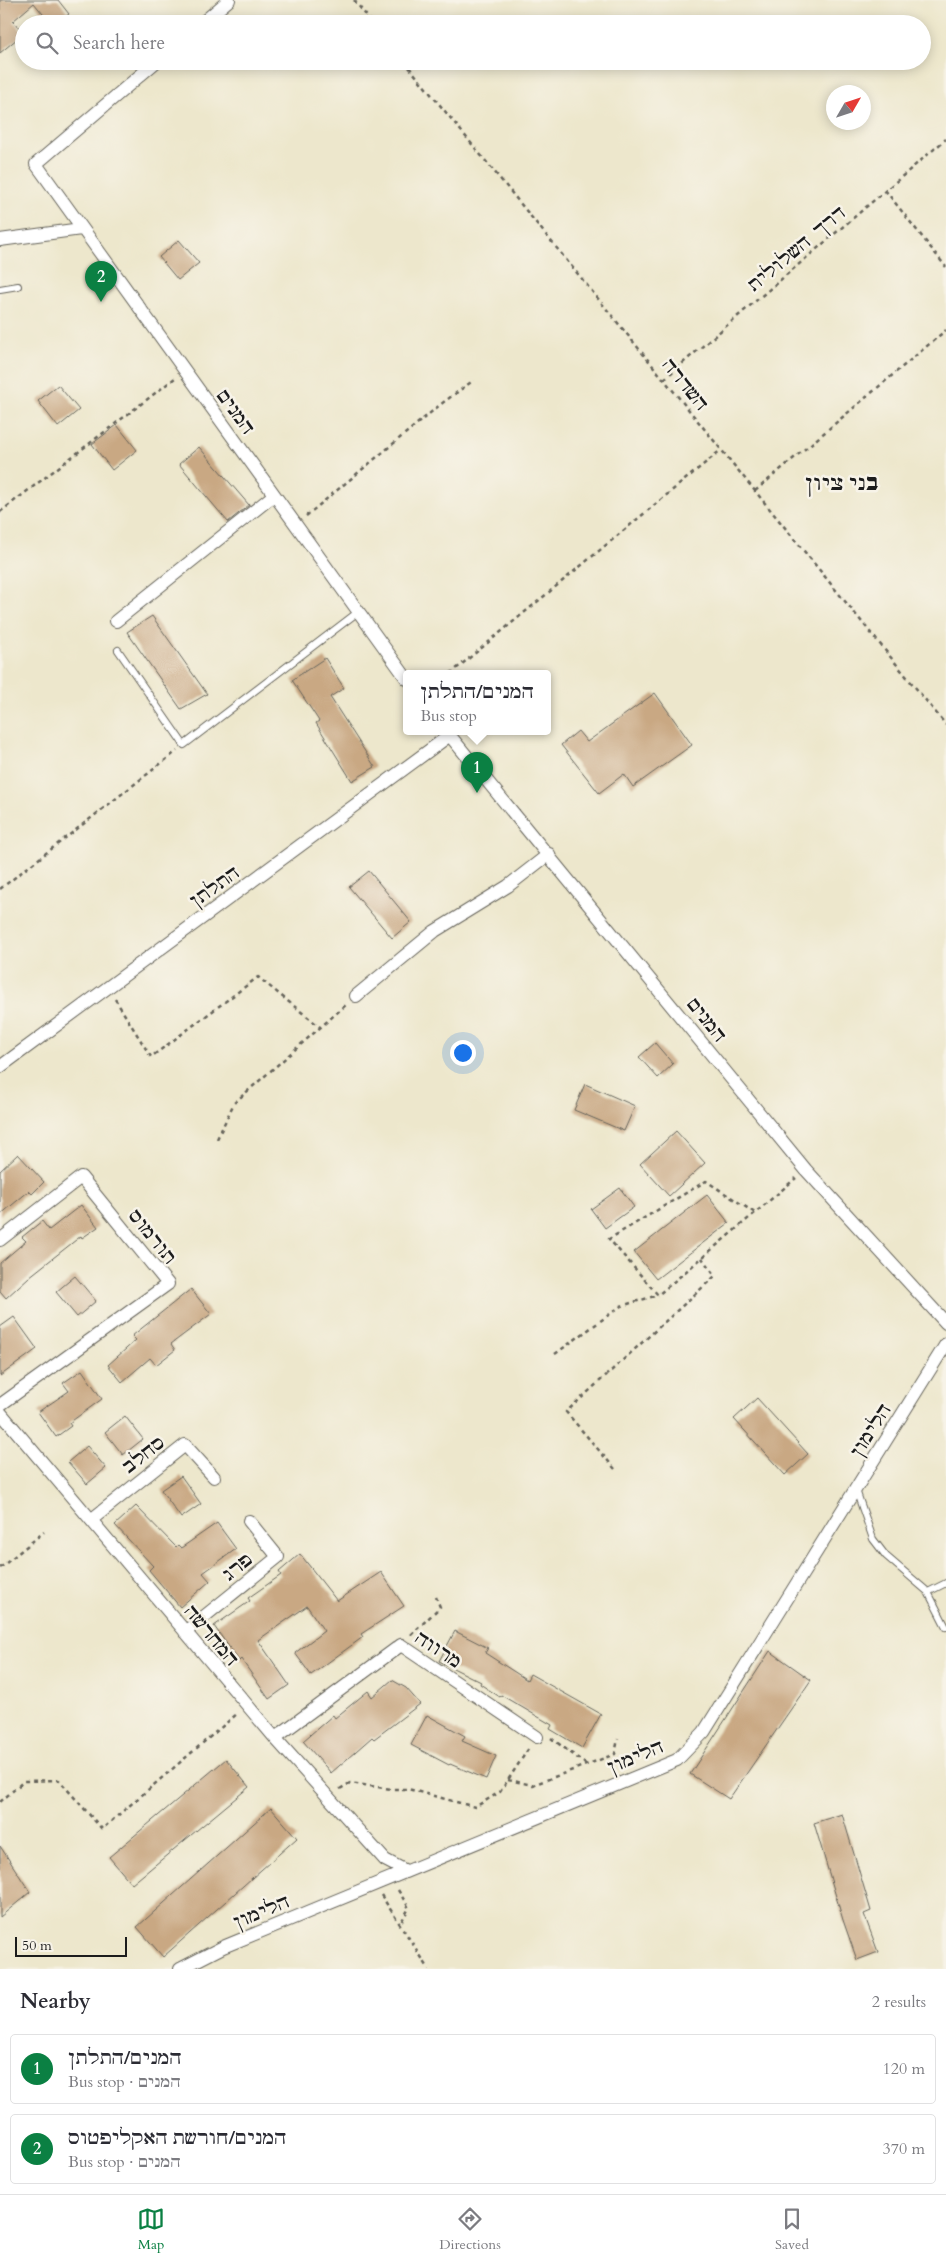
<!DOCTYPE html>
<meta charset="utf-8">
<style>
body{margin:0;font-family:Cardo,"Frank Ruhl Libre",serif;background:#f7f7f7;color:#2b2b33}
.compass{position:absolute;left:826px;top:85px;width:45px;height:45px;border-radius:50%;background:#fff;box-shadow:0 2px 12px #0003;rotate:51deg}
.scale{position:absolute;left:15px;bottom:12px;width:112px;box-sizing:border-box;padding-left:5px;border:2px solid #1c1c1c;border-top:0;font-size:14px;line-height:18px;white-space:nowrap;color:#1c1c1c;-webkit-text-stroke:4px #f7f3e8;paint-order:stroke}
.you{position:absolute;left:462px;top:1052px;width:18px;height:18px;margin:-12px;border:4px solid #fff;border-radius:50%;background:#1a73e8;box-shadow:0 0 0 8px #1a73e833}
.badge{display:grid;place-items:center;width:32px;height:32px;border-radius:50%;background:#0b8043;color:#fff;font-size:16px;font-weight:700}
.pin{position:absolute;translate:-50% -41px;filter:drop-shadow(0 1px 2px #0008)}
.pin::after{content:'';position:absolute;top:26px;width:18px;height:15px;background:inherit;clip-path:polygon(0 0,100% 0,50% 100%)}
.popup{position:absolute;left:403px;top:670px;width:148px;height:65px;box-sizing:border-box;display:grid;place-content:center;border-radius:5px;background:#fff;filter:drop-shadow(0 1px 4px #0005);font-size:16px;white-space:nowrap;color:#7c7c81}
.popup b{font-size:19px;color:#2b2b33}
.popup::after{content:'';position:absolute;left:50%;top:100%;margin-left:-10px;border:10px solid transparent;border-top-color:#fff}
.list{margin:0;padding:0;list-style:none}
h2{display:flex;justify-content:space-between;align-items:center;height:65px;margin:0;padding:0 20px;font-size:21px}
h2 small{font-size:16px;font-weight:400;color:#7c7c81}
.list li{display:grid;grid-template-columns:32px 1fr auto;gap:15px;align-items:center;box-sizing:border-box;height:70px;margin:0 10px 10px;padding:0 10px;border:1px solid #e1e1e2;border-radius:5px}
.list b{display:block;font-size:19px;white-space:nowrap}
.list p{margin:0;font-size:16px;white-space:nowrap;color:#7c7c81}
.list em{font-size:16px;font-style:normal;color:#7c7c81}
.icon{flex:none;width:28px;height:28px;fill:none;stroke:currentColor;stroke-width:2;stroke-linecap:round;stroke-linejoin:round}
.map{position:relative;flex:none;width:946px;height:1969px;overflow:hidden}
.search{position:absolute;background:#fff;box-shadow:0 2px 12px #0003;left:15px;right:15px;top:15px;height:55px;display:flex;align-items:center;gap:12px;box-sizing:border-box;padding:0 18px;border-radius:28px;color:#7c7c81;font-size:19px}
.sheet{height:225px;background:#fff}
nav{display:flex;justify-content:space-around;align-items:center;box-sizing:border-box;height:70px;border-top:1px solid #e1e1e2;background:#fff;font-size:14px;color:#7c7c81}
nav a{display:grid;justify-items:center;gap:2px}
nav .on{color:#0b8043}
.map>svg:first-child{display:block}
.building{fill:#c9a883}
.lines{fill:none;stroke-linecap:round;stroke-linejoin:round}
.lane-casing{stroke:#65635a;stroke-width:8}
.street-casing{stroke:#65635a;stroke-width:14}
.path{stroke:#65635a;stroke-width:2.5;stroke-dasharray:4 4;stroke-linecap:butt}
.lane{stroke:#fff;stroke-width:6}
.street{stroke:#fff;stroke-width:12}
.labels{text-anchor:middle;stroke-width:5;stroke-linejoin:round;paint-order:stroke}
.street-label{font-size:19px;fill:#1c1c1c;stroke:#f7f3e8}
.quarter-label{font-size:21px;font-weight:bold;fill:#1c1c1c;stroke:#f7f3e8}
</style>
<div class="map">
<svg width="946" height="1969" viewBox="0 0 946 1969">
<rect width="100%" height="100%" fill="#f7f3e8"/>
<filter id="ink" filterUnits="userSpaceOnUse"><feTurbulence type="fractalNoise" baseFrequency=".02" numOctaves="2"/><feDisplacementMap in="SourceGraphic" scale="10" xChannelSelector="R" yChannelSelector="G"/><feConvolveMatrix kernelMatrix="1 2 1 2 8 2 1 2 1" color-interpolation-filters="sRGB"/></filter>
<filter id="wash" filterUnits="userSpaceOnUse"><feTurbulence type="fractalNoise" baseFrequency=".0096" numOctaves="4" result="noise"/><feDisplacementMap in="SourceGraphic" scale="20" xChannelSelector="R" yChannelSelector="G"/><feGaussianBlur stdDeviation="1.12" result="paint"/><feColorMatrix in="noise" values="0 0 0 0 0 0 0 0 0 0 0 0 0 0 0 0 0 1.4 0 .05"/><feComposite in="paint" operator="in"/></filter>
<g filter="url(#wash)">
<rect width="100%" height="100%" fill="#ede7cc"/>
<g id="blocks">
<path class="building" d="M 0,0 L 58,0 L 69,14 L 57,24 L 51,24 L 34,3 L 13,21 L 24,33 L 0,53 Z
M 179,240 L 199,263 L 178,280 L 159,257 Z
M 58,385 L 79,410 L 58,427 L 38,401 Z
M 117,425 L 137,450 L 112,470 L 92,444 Z
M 199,447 L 249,505 L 228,522 L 179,464 Z
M 152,616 L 207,694 L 181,709 L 127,632 Z
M 325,658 L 344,688 L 330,697 L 375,767 L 352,781 L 316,723 L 319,721 L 292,680 Z
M 655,693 L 692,745 L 633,787 L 624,774 L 599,793 L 561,745 L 578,731 L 587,742 Z
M 369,871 L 411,922 L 392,938 L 349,887 Z
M 655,1043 L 673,1064 L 658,1078 L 639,1057 Z
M 585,1084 L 635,1106 L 624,1131 L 574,1110 Z
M 676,1131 L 705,1163 L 669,1196 L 640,1164 Z
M 18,1154 L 44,1182 L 32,1194 L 29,1191 L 0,1215 L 0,1171 Z
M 620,1188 L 634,1207 L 605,1228 L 591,1209 Z
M 707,1195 L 729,1223 L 656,1279 L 634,1252 Z
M 81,1205 L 98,1227 L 82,1238 L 81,1236 L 29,1277 L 6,1298 L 0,1291 L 0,1263 L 26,1241 L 22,1237 L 42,1221 L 49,1230 Z
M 75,1276 L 96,1301 L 77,1317 L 56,1292 Z
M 191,1289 L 211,1314 L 171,1344 L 175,1350 L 156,1365 L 150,1358 L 122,1382 L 108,1365 L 136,1340 L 132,1336 Z
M 14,1317 L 37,1349 L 0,1376 L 0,1327 Z
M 82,1370 L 102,1399 L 69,1423 L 71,1426 L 56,1437 L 38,1412 L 69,1391 L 63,1383 Z
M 757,1398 L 808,1454 L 785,1475 L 734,1419 Z
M 125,1416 L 143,1439 L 123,1455 L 105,1432 Z
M 87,1446 L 106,1468 L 87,1484 L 68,1462 Z
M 181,1476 L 201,1504 L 181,1518 L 161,1490 Z
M 136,1506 L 176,1547 L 178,1545 L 181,1548 L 217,1523 L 236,1549 L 203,1573 L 210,1581 L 180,1607 L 149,1570 L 153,1566 L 115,1525 Z
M 300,1554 L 337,1601 L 381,1572 L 404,1606 L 361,1634 L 363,1637 L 311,1675 L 295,1653 L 324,1631 L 307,1606 L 258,1640 L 289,1685 L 269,1699 L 241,1659 L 239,1661 L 214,1626 L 250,1601 L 248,1598 L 281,1575 L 279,1572 Z
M 455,1631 L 488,1648 L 485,1653 L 527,1680 L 530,1674 L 601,1714 L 582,1748 L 550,1729 L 552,1725 L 501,1695 L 500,1697 L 480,1684 L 481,1682 L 439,1661 Z
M 770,1651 L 811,1680 L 729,1799 L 690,1774 Z
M 392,1680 L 406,1688 L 420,1704 L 374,1739 L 372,1737 L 331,1773 L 303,1741 L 333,1715 L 335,1718 L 368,1691 L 372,1697 Z
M 427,1715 L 465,1736 L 462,1741 L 496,1756 L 486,1779 L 450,1764 L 449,1765 L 411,1745 Z
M 226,1759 L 249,1787 L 132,1884 L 109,1857 Z
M 271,1808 L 297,1838 L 163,1957 L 137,1927 Z
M 842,1814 L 871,1911 L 864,1914 L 878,1952 L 857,1960 L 843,1920 L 814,1823 Z
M 0,1846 L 30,1892 L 0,1917 Z"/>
</g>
</g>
<g filter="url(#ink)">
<use href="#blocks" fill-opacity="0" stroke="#65635a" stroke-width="1"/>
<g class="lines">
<g class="lane-casing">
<path id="lane" d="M 0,289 L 18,286
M 118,650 L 184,745 L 358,612
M 856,1490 L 873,1539 L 886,1556 L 928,1592 L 946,1627
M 928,1592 L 946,1583"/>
</g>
<g class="street-casing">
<path id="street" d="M 201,24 L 229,0
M 157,61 L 36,164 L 407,679
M 0,240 L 81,229
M 116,621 L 274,495
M 447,732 L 806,1170 L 946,1323
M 356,996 L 435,931 L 508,886 L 549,854
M 0,1067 L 450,735
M 0,1240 L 81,1177 L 168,1284 L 0,1405
M 0,1412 L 275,1738 L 385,1860 L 406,1871
M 91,1520 L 185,1445 L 214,1477
M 185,1632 L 278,1557 L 249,1521
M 275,1738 L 401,1645 L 537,1737
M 180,1969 L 223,1947 L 677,1760 L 704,1732 L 946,1344"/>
</g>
<path class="path" d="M 354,0 L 373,24
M 404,61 L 946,725
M 885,190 L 946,267
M 664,379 L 946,139
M 755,491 L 946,330
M 0,512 L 175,378
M 306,516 L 441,404 L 474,380
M 450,674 L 721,450
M 0,889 L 177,751
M 115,999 L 151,1057 L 258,977 L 320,1027
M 217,1139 L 234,1103 L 347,1004
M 755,1213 L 658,1295 L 609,1239 L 706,1181 L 755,1213 L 796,1178
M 555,1354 L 621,1306 L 658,1295
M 615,1469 L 566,1412 L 715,1276 L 702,1258
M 0,1568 L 44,1532
M 411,1635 L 440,1607 L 436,1597
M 551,1738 L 587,1765
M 508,1780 L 533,1785 L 615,1754 L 618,1739
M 340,1789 L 350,1783 L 391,1789 L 408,1789 L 475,1807 L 500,1792 L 529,1748
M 0,1802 L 24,1781 L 59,1780 L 102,1829 L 238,1713
M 398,1890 L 409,1908 L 400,1924
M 381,1895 L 429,1969"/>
<use href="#lane" class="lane"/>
<use href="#street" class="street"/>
</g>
</g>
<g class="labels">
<g class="street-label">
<text transform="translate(796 248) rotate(-40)" y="7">דרך השלולית</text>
<text transform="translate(686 384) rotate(51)" y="7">השדרה</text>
<text transform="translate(236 411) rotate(54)" y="7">המנים</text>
<text transform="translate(214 886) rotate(-36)" y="7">התלתן</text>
<text transform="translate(707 1019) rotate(51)" y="7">המנים</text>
<text transform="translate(153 1236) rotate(51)" y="7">תורמוס</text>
<text transform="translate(870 1430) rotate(-58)" y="7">הלימון</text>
<text transform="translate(143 1454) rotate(-38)" y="7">סחלב</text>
<text transform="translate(237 1566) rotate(-39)" y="7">פרג</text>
<text transform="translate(212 1635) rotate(50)" y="7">המחרשה</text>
<text transform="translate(439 1649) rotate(33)" y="7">מרווה</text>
<text transform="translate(635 1756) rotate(-23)" y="7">הלימון</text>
<text transform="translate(261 1911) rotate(-23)" y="7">הלימון</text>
</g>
<g class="quarter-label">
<text x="842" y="490">בני ציון</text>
</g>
</g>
</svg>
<svg class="compass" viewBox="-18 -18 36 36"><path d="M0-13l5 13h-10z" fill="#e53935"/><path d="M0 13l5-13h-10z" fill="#7c7c81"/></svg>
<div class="scale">50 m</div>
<div class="you"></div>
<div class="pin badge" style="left:477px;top:793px">1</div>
<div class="popup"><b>המנים/התלתן</b>Bus stop</div>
<div class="pin badge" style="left:101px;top:302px">2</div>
<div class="search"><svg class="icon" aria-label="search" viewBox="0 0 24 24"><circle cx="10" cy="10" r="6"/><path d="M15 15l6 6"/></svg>Search here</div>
</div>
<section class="sheet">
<h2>Nearby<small>2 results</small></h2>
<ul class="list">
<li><span class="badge">1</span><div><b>המנים/התלתן</b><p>Bus stop · המנים</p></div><em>120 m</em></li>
<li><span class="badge">2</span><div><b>המנים/חורשת האקליפטוס</b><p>Bus stop · המנים</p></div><em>370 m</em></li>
</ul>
</section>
<nav>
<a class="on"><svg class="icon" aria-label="map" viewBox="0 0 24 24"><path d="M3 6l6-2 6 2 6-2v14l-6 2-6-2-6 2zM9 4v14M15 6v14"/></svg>Map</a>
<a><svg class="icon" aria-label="directions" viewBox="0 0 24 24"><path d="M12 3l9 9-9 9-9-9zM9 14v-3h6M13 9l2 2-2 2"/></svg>Directions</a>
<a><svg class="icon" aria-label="saved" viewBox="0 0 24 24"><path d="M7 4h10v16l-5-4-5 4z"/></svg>Saved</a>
</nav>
